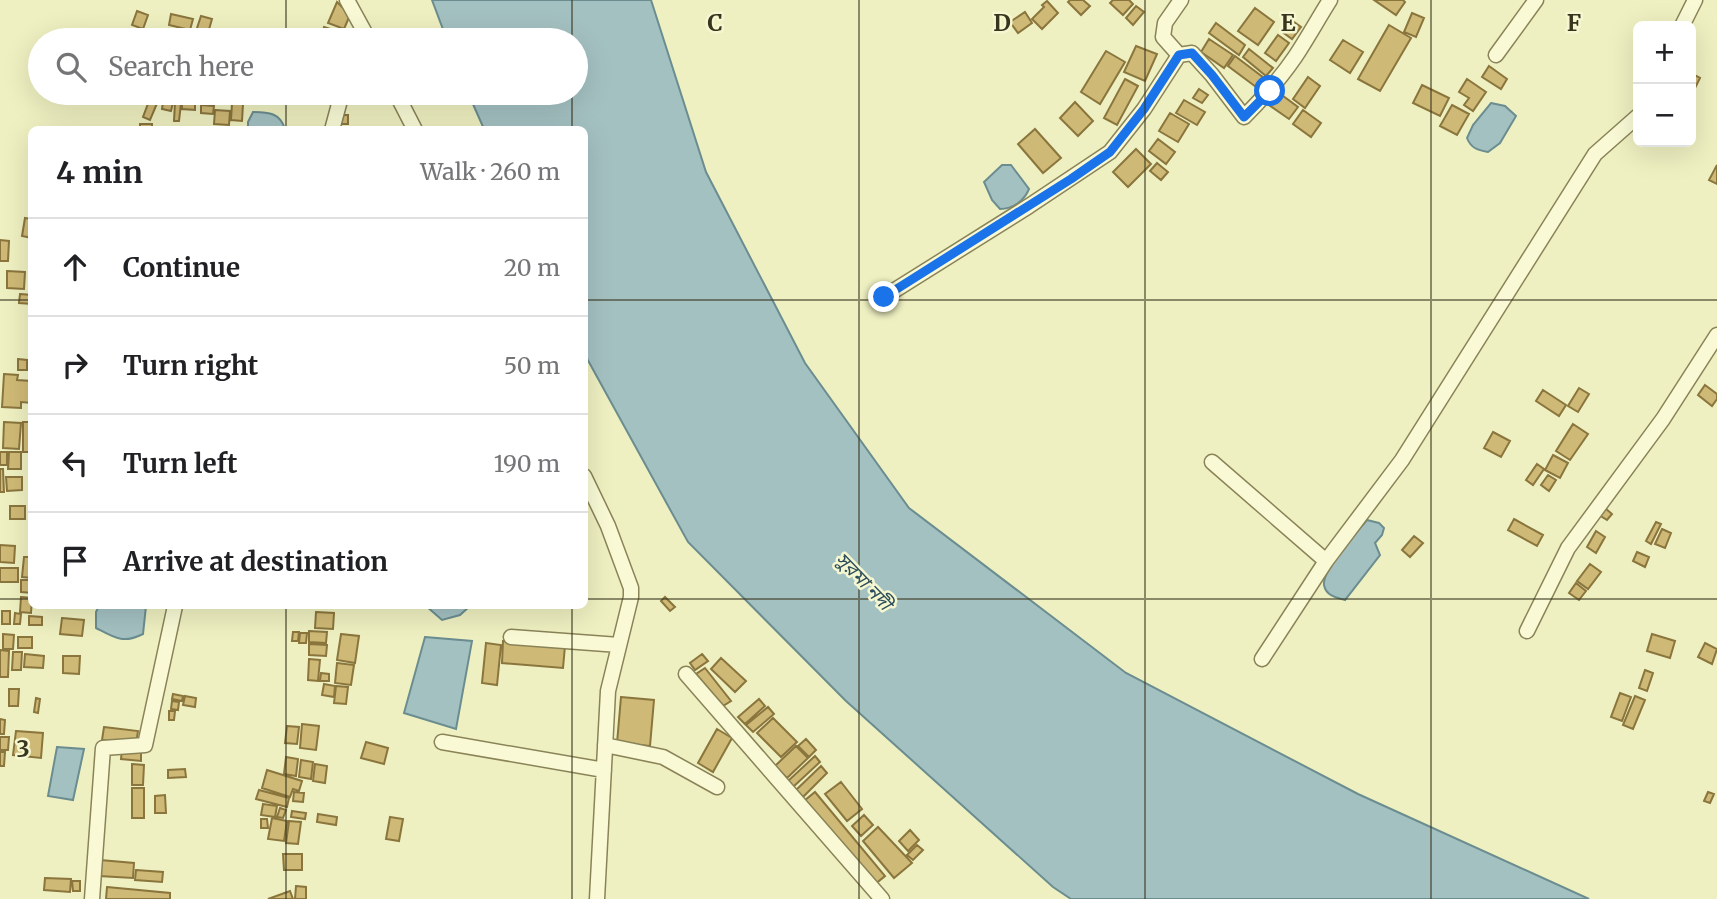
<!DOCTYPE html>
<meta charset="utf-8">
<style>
body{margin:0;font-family:Merriweather,"Noto Sans Bengali",serif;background:#f2f2f2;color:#202124}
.controls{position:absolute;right:21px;top:21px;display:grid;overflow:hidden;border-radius:10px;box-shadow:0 7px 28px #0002}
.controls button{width:63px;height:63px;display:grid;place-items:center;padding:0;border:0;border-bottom:2px solid #e0e0e0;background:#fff;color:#202124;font:35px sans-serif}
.stop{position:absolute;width:21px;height:21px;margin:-16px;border:5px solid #1a73e8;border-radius:50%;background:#fff}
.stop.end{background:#1a73e8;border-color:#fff;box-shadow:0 2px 7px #0008}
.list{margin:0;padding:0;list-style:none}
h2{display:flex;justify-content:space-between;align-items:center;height:91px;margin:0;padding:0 28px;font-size:30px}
h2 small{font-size:23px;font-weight:400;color:#757577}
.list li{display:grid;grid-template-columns:46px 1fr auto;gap:21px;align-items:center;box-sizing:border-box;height:98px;padding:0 28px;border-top:2px solid #e0e0e0}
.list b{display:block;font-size:26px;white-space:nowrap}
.list em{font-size:23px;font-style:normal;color:#757577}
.icon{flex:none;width:38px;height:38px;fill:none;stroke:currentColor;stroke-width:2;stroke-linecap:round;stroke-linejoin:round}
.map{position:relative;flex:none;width:1717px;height:899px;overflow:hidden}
.search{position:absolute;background:#fff;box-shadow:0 7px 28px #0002;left:28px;top:28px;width:560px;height:77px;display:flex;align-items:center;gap:18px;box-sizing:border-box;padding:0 24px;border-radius:38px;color:#757577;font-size:26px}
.panel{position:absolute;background:#fff;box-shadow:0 7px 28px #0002;left:28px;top:126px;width:560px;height:483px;border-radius:10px}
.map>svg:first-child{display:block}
.water{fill:#a4c1c2;stroke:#6b8d90;stroke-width:2}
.building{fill:#cfb976;stroke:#8a753d;stroke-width:2}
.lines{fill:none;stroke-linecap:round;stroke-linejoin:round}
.street-casing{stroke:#8a8358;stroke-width:17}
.street{stroke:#f9fad5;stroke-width:14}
.route{stroke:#1a73e8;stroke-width:9}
.grid{fill:none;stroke:#39341d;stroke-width:2;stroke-opacity:0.55}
.labels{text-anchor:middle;stroke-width:5;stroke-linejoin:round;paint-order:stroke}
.water-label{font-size:19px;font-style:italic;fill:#2b4d59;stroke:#f5f7d1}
.grid-label{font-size:23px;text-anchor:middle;font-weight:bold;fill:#39341d;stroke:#f5f7d1;stroke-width:5;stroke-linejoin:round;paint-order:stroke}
</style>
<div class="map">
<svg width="1717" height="899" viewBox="0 0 1717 899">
<rect width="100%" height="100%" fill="#eef0c1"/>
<path class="water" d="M 432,0 L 651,0 L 706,172 L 805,363 L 909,508 L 1126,673 L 1358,794 L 1589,899 L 1071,899 L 1053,887 L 846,701 L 688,542 L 585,355 L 584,130 L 484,129 L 468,93 L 576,93 L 576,40 L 447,40 Z
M 1491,103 L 1505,106 L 1516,116 L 1500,143 L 1488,152 C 1477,150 1471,148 1467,138 L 1473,125 Z
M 253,112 C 269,112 280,113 285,129 L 248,129 L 248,122 Z
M 1002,165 L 1011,165 L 1029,189 C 1024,201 1013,209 1000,209 L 992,200 L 984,182 Z
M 1367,520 L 1379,523 L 1384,528 L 1382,535 L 1375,543 L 1380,555 L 1345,600 C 1337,598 1326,596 1324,585 C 1322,570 1357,532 1367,520 Z
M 99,606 L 146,606 L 143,634 C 123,644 115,638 96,628 L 96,612 Z
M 426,606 L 470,606 L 460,615 L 442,620 Z
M 425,637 L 472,641 L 456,729 L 404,713 Z
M 57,747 L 84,749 L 73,800 L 48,796 Z"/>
<path class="building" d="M 1070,0 L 1083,0 L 1090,6 L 1081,15 L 1068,2 Z
M 1113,0 L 1129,0 L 1133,4 L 1123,15 L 1110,3 Z
M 1374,0 L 1403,0 L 1405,2 L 1396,15 Z
M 1047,1 L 1058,13 L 1042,29 L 1032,19 L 1044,7 L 1042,5 Z
M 337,2 L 350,15 L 344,29 L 328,23 Z
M 1136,6 L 1144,12 L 1133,25 L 1126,18 Z
M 1255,8 L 1274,22 L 1258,45 L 1238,31 Z
M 137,11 L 148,15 L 143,29 L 132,25 Z
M 1025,12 L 1032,23 L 1018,33 L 1010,22 Z
M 1412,13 L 1424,18 L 1416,37 L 1404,32 Z
M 171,14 L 193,19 L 190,30 L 169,25 Z
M 201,16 L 212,19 L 206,40 L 194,37 Z
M 1290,19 L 1301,27 L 1292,39 L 1281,31 Z
M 1216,23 L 1245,45 L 1239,55 L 1209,33 Z
M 1389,25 L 1411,38 L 1380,91 L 1358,79 Z
M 324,27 L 343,33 L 341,40 L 320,40 Z
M 169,29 L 180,32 L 179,40 L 166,40 Z
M 1278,35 L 1289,43 L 1276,61 L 1265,53 Z
M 1209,39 L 1233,55 L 1224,68 L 1201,52 Z
M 1343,40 L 1363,52 L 1350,73 L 1330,60 Z
M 1136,46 L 1157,54 L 1145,81 L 1124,72 Z
M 1249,49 L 1273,68 L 1266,76 L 1243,57 Z
M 1106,51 L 1125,62 L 1100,104 L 1081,92 Z
M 1235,56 L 1264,78 L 1256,87 L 1228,66 Z
M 1489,66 L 1507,79 L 1501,89 L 1482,77 Z
M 1691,73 L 1700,78 L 1694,90 L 1691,88 Z
M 1308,77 L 1320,86 L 1305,108 L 1293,99 Z
M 1125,79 L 1138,86 L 1117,125 L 1104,118 Z
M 1467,79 L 1486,92 L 1473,111 L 1464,105 L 1469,98 L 1459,92 Z
M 1422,85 L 1449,98 L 1440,116 L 1413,103 Z
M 1199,89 L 1208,95 L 1202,103 L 1193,98 Z
M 1275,90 L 1298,107 L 1289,119 L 1266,103 Z
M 152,93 L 161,94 L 150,120 L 143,117 Z
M 185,93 L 203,94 L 202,102 L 184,101 Z
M 164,95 L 174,98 L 171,111 L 162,109 Z
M 1184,100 L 1205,112 L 1197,125 L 1176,113 Z
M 175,102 L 181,103 L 179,121 L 174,121 Z
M 182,102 L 195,103 L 195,110 L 182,109 Z
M 1075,102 L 1093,121 L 1078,136 L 1060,118 Z
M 232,103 L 243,104 L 242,121 L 231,120 Z
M 201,105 L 214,106 L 213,114 L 201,113 Z
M 1452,105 L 1469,114 L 1457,135 L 1440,126 Z
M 215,110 L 230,111 L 229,125 L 214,124 Z
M 1303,110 L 1321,123 L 1311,137 L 1293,124 Z
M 1170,113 L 1189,124 L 1178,142 L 1159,131 Z
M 337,115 L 348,115 L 348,124 L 337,124 Z
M 140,124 L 152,124 L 152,130 L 140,130 Z
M 1035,129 L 1061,158 L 1043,173 L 1018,144 Z
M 1158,139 L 1175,152 L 1166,164 L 1149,151 Z
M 1136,149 L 1151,164 L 1128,187 L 1113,172 Z
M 1157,163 L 1168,172 L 1161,180 L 1150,171 Z
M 1717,165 L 1717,184 L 1709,180 Z
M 25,218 L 32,219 L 32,238 L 22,236 Z
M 0,240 L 9,241 L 8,261 L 0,261 Z
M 7,271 L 25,272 L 24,289 L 7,288 Z
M 20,294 L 32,295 L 32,304 L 19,303 Z
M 18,359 L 27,360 L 27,370 L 18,370 Z
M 4,374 L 18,375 L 17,380 L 32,381 L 32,403 L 21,402 L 21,408 L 2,407 Z
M 1705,385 L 1717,394 L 1717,399 L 1712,406 L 1698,395 Z
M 1579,388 L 1589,394 L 1578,412 L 1568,406 Z
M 1543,390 L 1566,405 L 1559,416 L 1536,401 Z
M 4,422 L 21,423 L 19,449 L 3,448 Z
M 23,422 L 31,422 L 30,452 L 23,452 Z
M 1573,424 L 1588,434 L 1570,460 L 1556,451 Z
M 1493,432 L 1510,441 L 1501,457 L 1484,448 Z
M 0,452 L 7,452 L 7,465 L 0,465 Z
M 9,452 L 21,452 L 21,469 L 8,469 Z
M 1553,455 L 1568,463 L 1560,478 L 1545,470 Z
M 1537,464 L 1544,469 L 1533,485 L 1526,480 Z
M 0,469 L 3,469 L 4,492 L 0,492 Z
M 1548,475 L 1556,480 L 1549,491 L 1541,485 Z
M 6,477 L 22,477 L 22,490 L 7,491 Z
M 10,506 L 25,506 L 25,519 L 10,519 Z
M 1605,508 L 1612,514 L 1607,520 L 1599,515 Z
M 1514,519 L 1543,535 L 1537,546 L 1508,530 Z
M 1656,522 L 1661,524 L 1651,544 L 1646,541 Z
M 1662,529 L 1671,533 L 1665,548 L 1655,544 Z
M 1596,531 L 1605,537 L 1596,553 L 1587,547 Z
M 1414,536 L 1423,543 L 1410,557 L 1402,550 Z
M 0,545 L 15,546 L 14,563 L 0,562 Z
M 1637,552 L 1649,557 L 1645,567 L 1633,561 Z
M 24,557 L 32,557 L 32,578 L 22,577 Z
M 1590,564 L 1601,572 L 1588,589 L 1577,581 Z
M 0,568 L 18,568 L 18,582 L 0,582 Z
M 21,580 L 32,580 L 32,593 L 21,592 Z
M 1576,583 L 1586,591 L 1579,600 L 1569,593 Z
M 21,597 L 32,598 L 31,613 L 20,612 Z
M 665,597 L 675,607 L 670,611 L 661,601 Z
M 2,611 L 10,611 L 10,624 L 2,624 Z
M 316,612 L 334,613 L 333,629 L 315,628 Z
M 15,613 L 21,614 L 20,624 L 14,624 Z
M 29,616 L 42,617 L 42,625 L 29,625 Z
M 62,618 L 84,620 L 82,636 L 60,634 Z
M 309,631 L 327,632 L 326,643 L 309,642 Z
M 293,632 L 299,632 L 298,641 L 292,641 Z
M 300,633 L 307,633 L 306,643 L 299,643 Z
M 3,634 L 14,635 L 13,649 L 3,649 Z
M 341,634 L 359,636 L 355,663 L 337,660 Z
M 1652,634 L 1675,641 L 1670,658 L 1647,651 Z
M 18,637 L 32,637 L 32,648 L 18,648 Z
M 503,641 L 565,646 L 563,668 L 502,663 Z
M 486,643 L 501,645 L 497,685 L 482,683 Z
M 1705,643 L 1717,649 L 1712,664 L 1698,657 Z
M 309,644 L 327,645 L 326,656 L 309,655 Z
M 0,650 L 9,651 L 8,677 L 0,677 Z
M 13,652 L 22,652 L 21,670 L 12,670 Z
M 25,654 L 44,656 L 43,668 L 24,667 Z
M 702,654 L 708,661 L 695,670 L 690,663 Z
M 63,656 L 80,656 L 79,674 L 63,673 Z
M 721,658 L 746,681 L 735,692 L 711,669 Z
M 309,659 L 320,660 L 318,681 L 308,680 Z
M 337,663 L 354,665 L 351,685 L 335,683 Z
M 705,668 L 731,701 L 723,706 L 696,674 Z
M 1645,670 L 1653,673 L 1647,691 L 1639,688 Z
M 321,673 L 329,674 L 329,681 L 320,681 Z
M 324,684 L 335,686 L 334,697 L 322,695 Z
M 336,686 L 348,687 L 346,704 L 334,703 Z
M 9,689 L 19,689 L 18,706 L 9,706 Z
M 1620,693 L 1631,697 L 1622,721 L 1611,717 Z
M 173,694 L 183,696 L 182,701 L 172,699 Z
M 185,696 L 196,698 L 195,707 L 183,705 Z
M 1635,696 L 1645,700 L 1633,729 L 1623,725 Z
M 621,697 L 654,700 L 650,746 L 617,743 Z
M 36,698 L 40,699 L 38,713 L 34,712 Z
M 759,699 L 765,706 L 745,724 L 738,717 Z
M 172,701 L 179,702 L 178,710 L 171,709 Z
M 768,707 L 774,714 L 753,732 L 746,725 Z
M 169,711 L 175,711 L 174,720 L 169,720 Z
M 773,718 L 797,742 L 781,757 L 757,733 Z
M 0,719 L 5,720 L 4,734 L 0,734 Z
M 302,724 L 319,726 L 316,750 L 300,748 Z
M 287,726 L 299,727 L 297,744 L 285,743 Z
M 104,727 L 138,731 L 136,744 L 102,740 Z
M 717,729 L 732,738 L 713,772 L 698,763 Z
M 16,731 L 43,733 L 41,758 L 13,755 Z
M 0,737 L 9,737 L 8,750 L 0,750 Z
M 806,739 L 816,750 L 809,757 L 798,746 Z
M 366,742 L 388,748 L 384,764 L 361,758 Z
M 796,746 L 808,758 L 787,778 L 775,766 Z
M 122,749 L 141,750 L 141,761 L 121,759 Z
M 0,752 L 5,752 L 4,766 L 0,766 Z
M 815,756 L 820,762 L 793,787 L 788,781 Z
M 286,757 L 298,759 L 296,776 L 284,774 Z
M 301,760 L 313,762 L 311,779 L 299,777 Z
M 132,764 L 144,765 L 143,785 L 132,785 Z
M 315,764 L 327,766 L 325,783 L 313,781 Z
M 821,766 L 827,773 L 803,797 L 796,790 Z
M 185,769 L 186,777 L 168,778 L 168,770 Z
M 267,770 L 302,781 L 299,791 L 293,789 L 290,797 L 262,788 Z
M 841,782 L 862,809 L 847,821 L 825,794 Z
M 132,788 L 144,788 L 144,818 L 132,818 Z
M 259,790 L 289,798 L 287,807 L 256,799 Z
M 294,792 L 304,793 L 303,802 L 293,801 Z
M 815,792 L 885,876 L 874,885 L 804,801 Z
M 1708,792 L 1714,794 L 1710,803 L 1704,801 Z
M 165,795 L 166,813 L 155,813 L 155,796 Z
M 263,804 L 277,806 L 275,817 L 261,815 Z
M 280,808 L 286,810 L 283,818 L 277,817 Z
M 292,811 L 306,813 L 305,819 L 291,817 Z
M 318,814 L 337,817 L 336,825 L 317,822 Z
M 864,815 L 873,825 L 861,836 L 852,826 Z
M 390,817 L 403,819 L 399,841 L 386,839 Z
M 272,818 L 287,821 L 284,841 L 268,839 Z
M 261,819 L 267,819 L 268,828 L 261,828 Z
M 289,821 L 301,822 L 298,844 L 286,843 Z
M 878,827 L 912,863 L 894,878 L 863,841 Z
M 910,830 L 919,840 L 908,851 L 899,841 Z
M 917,845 L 923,850 L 913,860 L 907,855 Z
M 283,854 L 302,854 L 302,870 L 284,870 Z
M 100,860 L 134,863 L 133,878 L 99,876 Z
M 136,870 L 163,872 L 162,882 L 135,880 Z
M 45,878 L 71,879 L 70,892 L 44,890 Z
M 72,881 L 80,881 L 80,891 L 73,891 Z
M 296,886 L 306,887 L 306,899 L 295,899 Z
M 107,887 L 170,893 L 170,899 L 106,899 Z
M 290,891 L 293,899 L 268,899 Z"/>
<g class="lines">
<g class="street-casing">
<path id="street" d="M 347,0 L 369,40
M 1682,26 L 1695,0
M 1179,55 L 1163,37 L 1165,23 L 1181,0
M 1496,55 L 1536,0
M 396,93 L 415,130
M 332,130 L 342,93
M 884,297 L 1029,206 L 1110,152 L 1144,109 L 1179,55 L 1192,53 L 1212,75 L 1244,117 C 1263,98 1280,79 1295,57 C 1307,39 1318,19 1330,0
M 1212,462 L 1326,561
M 584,476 L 608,526 L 631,588 L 631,597 L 608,691 L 597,899
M 1527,631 L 1568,548 L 1663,419 L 1717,335
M 511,637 L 619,645
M 1262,659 L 1326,561 L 1402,460 L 1595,154 L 1638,116
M 686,674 L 882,899
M 442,742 L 604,770
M 605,745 L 663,757 L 717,787
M 92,899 L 103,748 L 145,745 L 175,606"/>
</g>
<use href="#street" class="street"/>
</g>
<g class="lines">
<path class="route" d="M 884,297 L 1071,179 L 1110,152 L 1144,109 L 1179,55 L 1192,53 L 1212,75 L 1244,117 L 1270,91"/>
</g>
<path class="grid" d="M 286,0 L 286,40M 572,0 L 572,40M 859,0 L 859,899M 1145,0 L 1145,899M 1431,0 L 1431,899M 286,93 L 286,130M 572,93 L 572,130M 0,300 L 32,300M 584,300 L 1717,300M 0,599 L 32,599M 584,599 L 1717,599M 286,606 L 286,899M 572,606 L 572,899"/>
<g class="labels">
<g class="water-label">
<text transform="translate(864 581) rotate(46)" y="7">সুরমা নদী</text>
</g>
</g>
<g class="grid-label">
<text x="715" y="31">C</text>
<text x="1002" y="31">D</text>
<text x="1288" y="31">E</text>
<text x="1574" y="31">F</text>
<text x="23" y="757">3</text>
</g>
</svg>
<div class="controls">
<button>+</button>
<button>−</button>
</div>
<div class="stop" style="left:1270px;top:91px"></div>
<div class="stop end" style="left:884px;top:297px"></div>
<div class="search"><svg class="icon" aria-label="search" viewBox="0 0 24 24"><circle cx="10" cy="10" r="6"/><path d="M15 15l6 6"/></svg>Search here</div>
<section class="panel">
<h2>4 min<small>Walk · 260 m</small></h2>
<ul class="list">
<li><svg class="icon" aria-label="ahead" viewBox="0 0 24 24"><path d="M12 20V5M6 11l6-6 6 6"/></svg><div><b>Continue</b></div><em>20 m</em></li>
<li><svg class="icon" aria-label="right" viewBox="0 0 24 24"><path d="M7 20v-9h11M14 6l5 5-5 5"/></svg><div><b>Turn right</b></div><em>50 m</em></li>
<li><svg class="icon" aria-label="left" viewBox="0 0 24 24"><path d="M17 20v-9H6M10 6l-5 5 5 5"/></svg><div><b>Turn left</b></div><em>190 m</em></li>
<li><svg class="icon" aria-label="arrive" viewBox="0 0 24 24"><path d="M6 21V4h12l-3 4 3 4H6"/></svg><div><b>Arrive at destination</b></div></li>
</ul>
</section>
</div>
